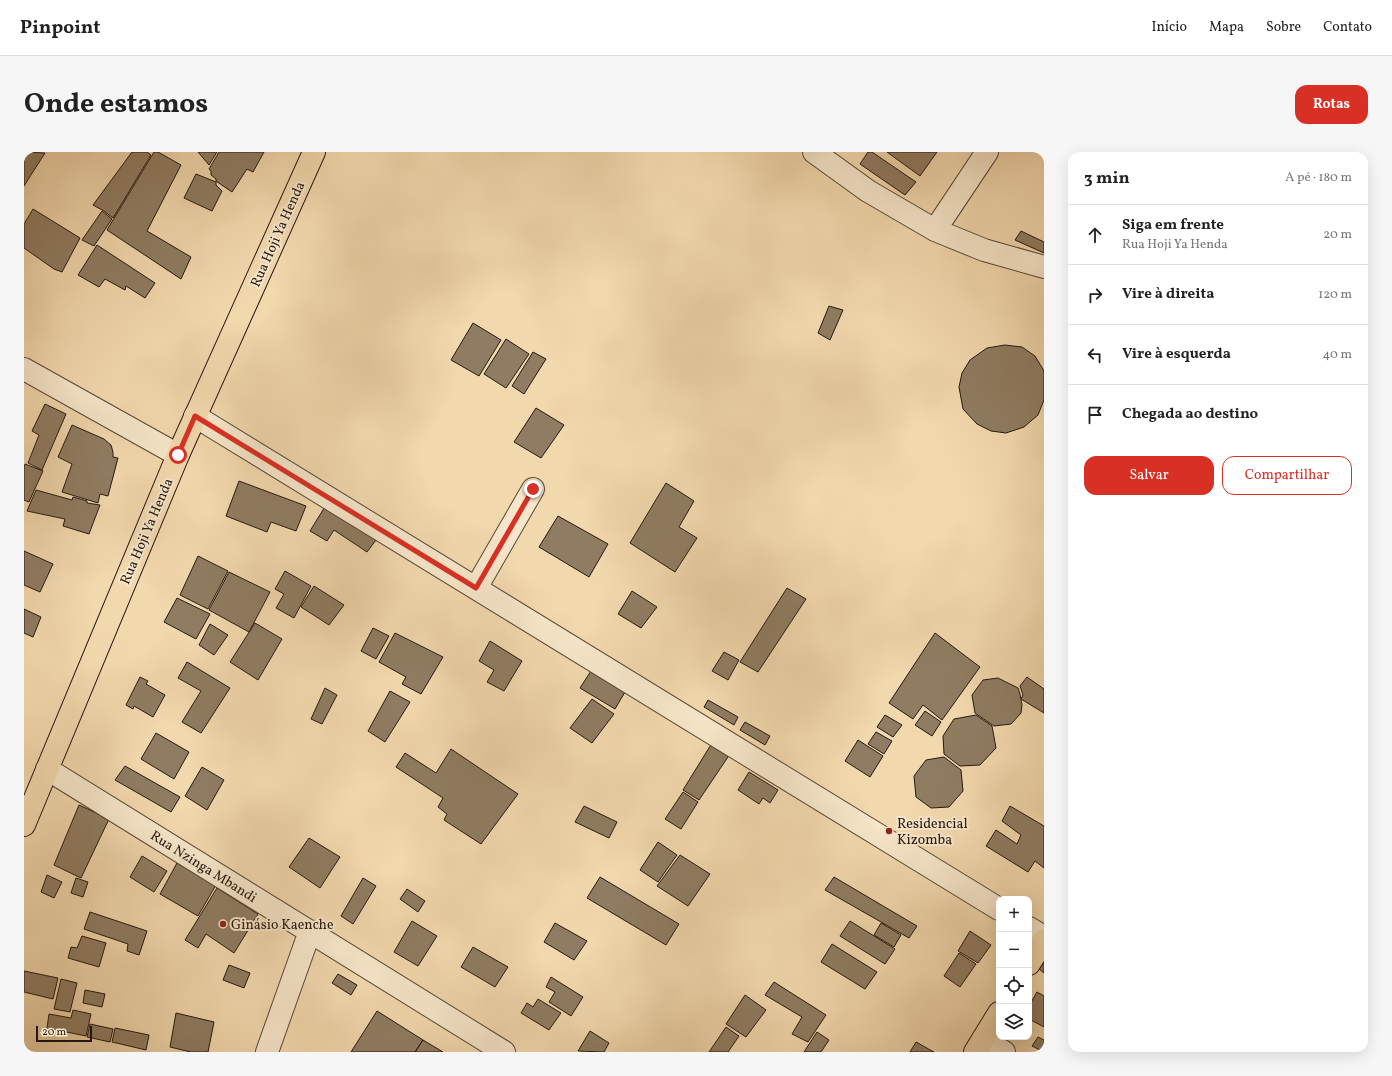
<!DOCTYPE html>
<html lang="pt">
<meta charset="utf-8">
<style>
body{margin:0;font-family:Vollkorn,serif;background:#f6f6f6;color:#222}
.controls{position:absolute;right:12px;bottom:12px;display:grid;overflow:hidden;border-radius:8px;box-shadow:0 4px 16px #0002}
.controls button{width:36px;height:36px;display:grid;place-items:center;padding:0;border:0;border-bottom:1px solid #e0e0e0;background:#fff;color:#222;font:20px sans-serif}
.scale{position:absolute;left:12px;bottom:10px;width:56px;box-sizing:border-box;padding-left:4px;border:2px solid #261811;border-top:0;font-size:11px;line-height:14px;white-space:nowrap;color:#261811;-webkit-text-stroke:3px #f7e6ca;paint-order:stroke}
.stop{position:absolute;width:12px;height:12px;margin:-9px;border:3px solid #d93025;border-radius:50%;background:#fff}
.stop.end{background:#d93025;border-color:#fff;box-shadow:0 1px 4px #0008}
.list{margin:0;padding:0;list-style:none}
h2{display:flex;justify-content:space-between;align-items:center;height:52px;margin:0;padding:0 16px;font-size:17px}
h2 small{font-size:13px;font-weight:400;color:#767676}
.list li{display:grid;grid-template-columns:26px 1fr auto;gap:12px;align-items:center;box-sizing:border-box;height:60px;padding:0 16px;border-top:1px solid #e0e0e0}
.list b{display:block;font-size:15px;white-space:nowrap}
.list p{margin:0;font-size:13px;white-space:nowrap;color:#767676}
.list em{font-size:13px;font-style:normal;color:#767676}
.actions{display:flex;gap:8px;padding:12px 16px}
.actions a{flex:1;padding:9px 0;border:1px solid #d93025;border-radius:12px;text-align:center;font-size:14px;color:#d93025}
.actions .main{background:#d93025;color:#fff}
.icon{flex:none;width:22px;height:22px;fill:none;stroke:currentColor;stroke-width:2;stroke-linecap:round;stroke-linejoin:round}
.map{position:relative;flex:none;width:1020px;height:900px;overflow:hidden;border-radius:12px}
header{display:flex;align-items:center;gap:24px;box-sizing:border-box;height:56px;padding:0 20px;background:#fff;border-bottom:1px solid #e0e0e0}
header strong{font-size:19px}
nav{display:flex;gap:22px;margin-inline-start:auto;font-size:14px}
.intro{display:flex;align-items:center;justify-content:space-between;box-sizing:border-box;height:96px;padding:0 24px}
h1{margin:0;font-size:28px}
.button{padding:10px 18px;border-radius:12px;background:#d93025;color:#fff;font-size:14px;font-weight:700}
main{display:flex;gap:24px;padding:0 24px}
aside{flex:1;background:#fff;border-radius:12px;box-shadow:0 4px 16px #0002}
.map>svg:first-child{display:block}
.building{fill:#907c62;stroke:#261811}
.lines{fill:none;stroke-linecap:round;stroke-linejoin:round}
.minor-casing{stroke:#594838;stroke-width:24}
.major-casing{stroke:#261811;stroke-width:24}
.minor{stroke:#f7e6ca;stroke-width:22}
.major{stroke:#f2d8ad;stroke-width:22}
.route{stroke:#d93025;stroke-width:5}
.poi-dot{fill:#8f2418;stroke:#f7e6ca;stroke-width:1.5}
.labels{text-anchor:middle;stroke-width:4;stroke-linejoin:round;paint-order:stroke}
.street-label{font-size:14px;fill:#261811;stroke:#f7e6ca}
.poi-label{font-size:14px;fill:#261811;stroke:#f7e6ca;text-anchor:start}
</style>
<header>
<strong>Pinpoint</strong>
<nav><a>Início</a><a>Mapa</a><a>Sobre</a><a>Contato</a></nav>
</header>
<div class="intro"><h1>Onde estamos</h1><a class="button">Rotas</a></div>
<main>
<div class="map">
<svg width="1020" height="900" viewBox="0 0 1020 900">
<rect width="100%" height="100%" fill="#f2d8ad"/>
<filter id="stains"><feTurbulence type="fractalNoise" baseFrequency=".005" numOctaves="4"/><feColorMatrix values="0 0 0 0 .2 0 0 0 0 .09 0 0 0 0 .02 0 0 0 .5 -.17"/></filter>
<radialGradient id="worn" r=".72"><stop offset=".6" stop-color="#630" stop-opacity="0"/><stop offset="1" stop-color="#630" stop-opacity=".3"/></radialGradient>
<path class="building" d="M 0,0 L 21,1 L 0,34 Z
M 108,0 L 123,0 L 127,3 L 89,66 L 80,59 L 69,53 Z
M 130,0 L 134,0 L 157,13 L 123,79 L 167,105 L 157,127 L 83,78 Z
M 174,0 L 193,0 L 185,13 Z
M 195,0 L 240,0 L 229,20 L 223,17 L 208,40 L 192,29 L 192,27 L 187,23 L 187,19 L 185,17 Z
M 844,0 L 848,0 L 892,30 L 881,43 L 836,12 Z
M 863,0 L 913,0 L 896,24 Z
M 172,22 L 192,30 L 192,33 L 198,39 L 188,59 L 160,46 Z
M 9,57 L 56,86 L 38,120 L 30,117 L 0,96 L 0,72 Z
M 78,59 L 88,67 L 70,94 L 58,88 Z
M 997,79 L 1020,90 L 1020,101 L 991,88 Z
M 73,93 L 131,131 L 121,146 L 102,134 L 101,138 L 81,127 L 75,135 L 54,123 Z
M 805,154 L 819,158 L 806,188 L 794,181 Z
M 449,171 L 477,188 L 455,224 L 427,208 Z
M 482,187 L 505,202 L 482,236 L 460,222 Z
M 981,193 L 998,195 L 1011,204 L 1020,219 L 1020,248 L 1014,263 L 1000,275 L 982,281 L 967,279 L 953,272 L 939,257 L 935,235 L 938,221 L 946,208 L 963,196 Z
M 509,200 L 522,207 L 500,242 L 488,234 Z
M 21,252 L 42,262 L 18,318 L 4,311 L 15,283 L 8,279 Z
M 512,256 L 540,273 L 517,306 L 490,290 Z
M 48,273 L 80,287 L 87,293 L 89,300 L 89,305 L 94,306 L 84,344 L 76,342 L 74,351 L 38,340 L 48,312 L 34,305 Z
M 1,312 L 19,319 L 5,350 L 0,348 L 0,315 Z
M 215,329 L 282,354 L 272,379 L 247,370 L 243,380 L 202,364 Z
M 642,331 L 670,349 L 655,375 L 673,386 L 651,420 L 606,391 Z
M 12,338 L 48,348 L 49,345 L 63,349 L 63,351 L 76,353 L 65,382 L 39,374 L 41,367 L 3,359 Z
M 302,353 L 355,384 L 343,400 L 310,378 L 303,389 L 286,379 Z
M 534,364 L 584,392 L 565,425 L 515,395 Z
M 0,399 L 29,412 L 16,440 L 0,433 Z
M 174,404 L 204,419 L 184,457 L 156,443 Z
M 261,419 L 287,434 L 270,466 L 252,456 L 260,442 L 251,437 Z
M 205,420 L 246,440 L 225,480 L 185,458 Z
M 290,434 L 320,453 L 305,473 L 277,455 Z
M 763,436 L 782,447 L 734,520 L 716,510 Z
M 608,439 L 633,455 L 617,476 L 594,462 Z
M 153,446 L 186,462 L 172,487 L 140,470 Z
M 0,457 L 17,465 L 9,485 L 0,481 Z
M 231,471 L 258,487 L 234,528 L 206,510 Z
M 186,472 L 204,483 L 190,503 L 175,493 Z
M 349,476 L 365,484 L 352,507 L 337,499 Z
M 371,481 L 419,505 L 397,542 L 378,532 L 382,525 L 355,510 Z
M 911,481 L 956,515 L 918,568 L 899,553 L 889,567 L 865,551 Z
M 466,489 L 498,509 L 480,539 L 463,530 L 470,518 L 455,509 Z
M 700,500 L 715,508 L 704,528 L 688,519 Z
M 163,510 L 206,536 L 177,581 L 158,570 L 177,539 L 154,526 Z
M 567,519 L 601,540 L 591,557 L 556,536 Z
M 116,525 L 124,529 L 122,532 L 141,543 L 129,565 L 110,554 L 109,557 L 102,553 Z
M 1003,525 L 1020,537 L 1020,561 L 997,547 L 999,543 L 996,534 Z
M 974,526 L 994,536 L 996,542 L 998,553 L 997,561 L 987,572 L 970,574 L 951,561 L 948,543 L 959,528 Z
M 301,536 L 313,543 L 298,572 L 287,567 Z
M 366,539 L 386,550 L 361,590 L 344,579 Z
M 568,547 L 590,562 L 568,591 L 546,576 Z
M 684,548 L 714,565 L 710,573 L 680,555 Z
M 901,559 L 917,570 L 908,584 L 891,573 Z
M 861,563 L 878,573 L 869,585 L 853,575 Z
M 952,563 L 968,574 L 972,596 L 956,613 L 936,614 L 920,602 L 919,584 L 930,567 Z
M 721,570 L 746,584 L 741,593 L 716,578 Z
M 852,580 L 868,589 L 860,602 L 844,592 Z
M 132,581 L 165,600 L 150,627 L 117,607 Z
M 834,588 L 859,604 L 846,625 L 821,609 Z
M 688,591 L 706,602 L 675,648 L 659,638 Z
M 427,597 L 494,642 L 457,692 L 420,668 L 423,662 L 414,655 L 419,646 L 372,615 L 381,601 L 412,621 Z
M 920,605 L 937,618 L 939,639 L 925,655 L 907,656 L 892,645 L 890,624 L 902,608 Z
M 101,614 L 156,645 L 147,660 L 91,628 Z
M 178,615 L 200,628 L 183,658 L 161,644 Z
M 725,620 L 754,638 L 746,651 L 739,646 L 735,652 L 714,638 Z
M 659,640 L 674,650 L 657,677 L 641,667 Z
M 55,653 L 85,667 L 57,726 L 30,713 Z
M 560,654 L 593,670 L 585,686 L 551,670 Z
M 986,654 L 1020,674 L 1020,716 L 1011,709 L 1004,720 L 962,694 L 972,678 L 993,692 L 997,683 L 978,669 Z
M 285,686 L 316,705 L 296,736 L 265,715 Z
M 634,690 L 653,703 L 634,730 L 616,718 Z
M 656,703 L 686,722 L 664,754 L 633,734 Z
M 118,704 L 143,719 L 130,740 L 106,725 Z
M 153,711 L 192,733 L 174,764 L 136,742 Z
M 23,723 L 38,730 L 30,746 L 17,740 Z
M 576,725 L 655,772 L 642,793 L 563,746 Z
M 810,725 L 893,774 L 885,786 L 801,738 Z
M 52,726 L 64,730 L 59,745 L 47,741 Z
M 339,726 L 352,734 L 329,772 L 317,764 Z
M 193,736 L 234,762 L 210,801 L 182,782 L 174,796 L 161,788 Z
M 383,737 L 401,749 L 394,760 L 376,747 Z
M 66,760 L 123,779 L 115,803 L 103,799 L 104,792 L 60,777 Z
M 388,769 L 413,784 L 394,814 L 370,800 Z
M 826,769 L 871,797 L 861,812 L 816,784 Z
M 531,771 L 563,789 L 550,808 L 520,790 Z
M 857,771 L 877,783 L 870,795 L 850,783 Z
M 946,779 L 967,793 L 954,811 L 934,799 Z
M 58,784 L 82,791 L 75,815 L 44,806 L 47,795 L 53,796 Z
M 808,792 L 853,820 L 841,837 L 797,810 Z
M 449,795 L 484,815 L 471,835 L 437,815 Z
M 935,801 L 952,812 L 936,835 L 920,824 Z
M 1020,810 L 1020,821 L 1015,817 Z
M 205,813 L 226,821 L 220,836 L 199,828 Z
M 0,819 L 34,826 L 29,847 L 0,840 Z
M 314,822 L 333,833 L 327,843 L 308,831 Z
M 527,825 L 559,845 L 547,864 L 525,850 L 531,840 L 522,835 Z
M 37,827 L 53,831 L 46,860 L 30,857 Z
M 750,830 L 802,863 L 784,890 L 768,882 L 778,865 L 741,843 Z
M 61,838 L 81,842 L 78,855 L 59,851 Z
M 1013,840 L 1020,844 L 1020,875 L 1005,867 L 1005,854 Z
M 721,843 L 742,858 L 722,885 L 702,872 Z
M 514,847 L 537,861 L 525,878 L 497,861 L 503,851 L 509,855 Z
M 49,858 L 67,862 L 62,884 L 23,876 L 25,862 L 47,866 Z
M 353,859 L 399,888 L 391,900 L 327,900 Z
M 152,861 L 190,870 L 184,900 L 167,900 L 146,895 Z
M 66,872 L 89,877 L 86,890 L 63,885 Z
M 702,875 L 715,884 L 704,900 L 685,900 Z
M 91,876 L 125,883 L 122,898 L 88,890 Z
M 566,879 L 585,891 L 580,900 L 554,899 Z
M 793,880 L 805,888 L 797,900 L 780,900 Z
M 1014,885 L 1020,888 L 1020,900 L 1008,894 Z
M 399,888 L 419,900 L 391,900 Z
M 892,890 L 910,900 L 886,900 Z"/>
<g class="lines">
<g class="minor-casing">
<path id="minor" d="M 790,0 L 844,39 L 911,78 L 960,98 L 1020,115
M 911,78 L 963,0
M 0,217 L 154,303
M 171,264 L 975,757
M 452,436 L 509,337
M 23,617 L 480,900
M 1005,776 L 1020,785
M 959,887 L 980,900
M 243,900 L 286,779"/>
</g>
<g class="major-casing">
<path id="major" d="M 0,673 L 154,303 L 290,0
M 1005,812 L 1020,788
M 951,900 L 975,861"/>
</g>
<use href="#minor" class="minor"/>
<use href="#major" class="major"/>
</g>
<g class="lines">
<path class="route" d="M 154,303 L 171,264 L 452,436 L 509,337"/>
</g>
<g class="poi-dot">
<circle cx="865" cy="679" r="4"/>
<circle cx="199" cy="772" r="4"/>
</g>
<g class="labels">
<g class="street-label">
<text transform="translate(253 82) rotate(-66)" y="5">Rua Hoji Ya Henda</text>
<text transform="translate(122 379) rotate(-67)" y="5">Rua Hoji Ya Henda</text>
<text transform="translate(180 714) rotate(32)" y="5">Rua Nzinga Mbandi</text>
</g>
<g class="poi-label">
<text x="873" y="676">Residencial<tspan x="873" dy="16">Kizomba</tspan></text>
<text x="207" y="777">Ginásio Kaenche</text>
</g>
</g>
<rect width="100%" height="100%" filter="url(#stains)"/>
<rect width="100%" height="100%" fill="url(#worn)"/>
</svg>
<div class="controls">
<button>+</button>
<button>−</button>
<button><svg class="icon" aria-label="locate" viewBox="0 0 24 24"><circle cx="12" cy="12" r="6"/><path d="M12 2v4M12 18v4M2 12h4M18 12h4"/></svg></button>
<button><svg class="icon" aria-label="layers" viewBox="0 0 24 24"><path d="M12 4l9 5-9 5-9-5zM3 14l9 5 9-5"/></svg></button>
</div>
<div class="scale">20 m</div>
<div class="stop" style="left:154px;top:303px"></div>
<div class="stop end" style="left:509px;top:337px"></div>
</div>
<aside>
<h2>3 min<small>A pé · 180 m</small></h2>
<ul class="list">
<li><svg class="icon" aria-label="ahead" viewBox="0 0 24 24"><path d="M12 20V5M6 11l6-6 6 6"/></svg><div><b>Siga em frente</b><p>Rua Hoji Ya Henda</p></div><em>20 m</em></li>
<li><svg class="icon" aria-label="right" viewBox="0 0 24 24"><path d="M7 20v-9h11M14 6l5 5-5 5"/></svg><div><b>Vire à direita</b></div><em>120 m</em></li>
<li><svg class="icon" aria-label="left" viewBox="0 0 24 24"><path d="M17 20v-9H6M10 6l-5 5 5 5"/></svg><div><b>Vire à esquerda</b></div><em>40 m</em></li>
<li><svg class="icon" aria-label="arrive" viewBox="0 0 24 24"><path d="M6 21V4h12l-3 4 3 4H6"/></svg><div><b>Chegada ao destino</b></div></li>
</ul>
<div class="actions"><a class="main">Salvar</a><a>Compartilhar</a></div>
</aside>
</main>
